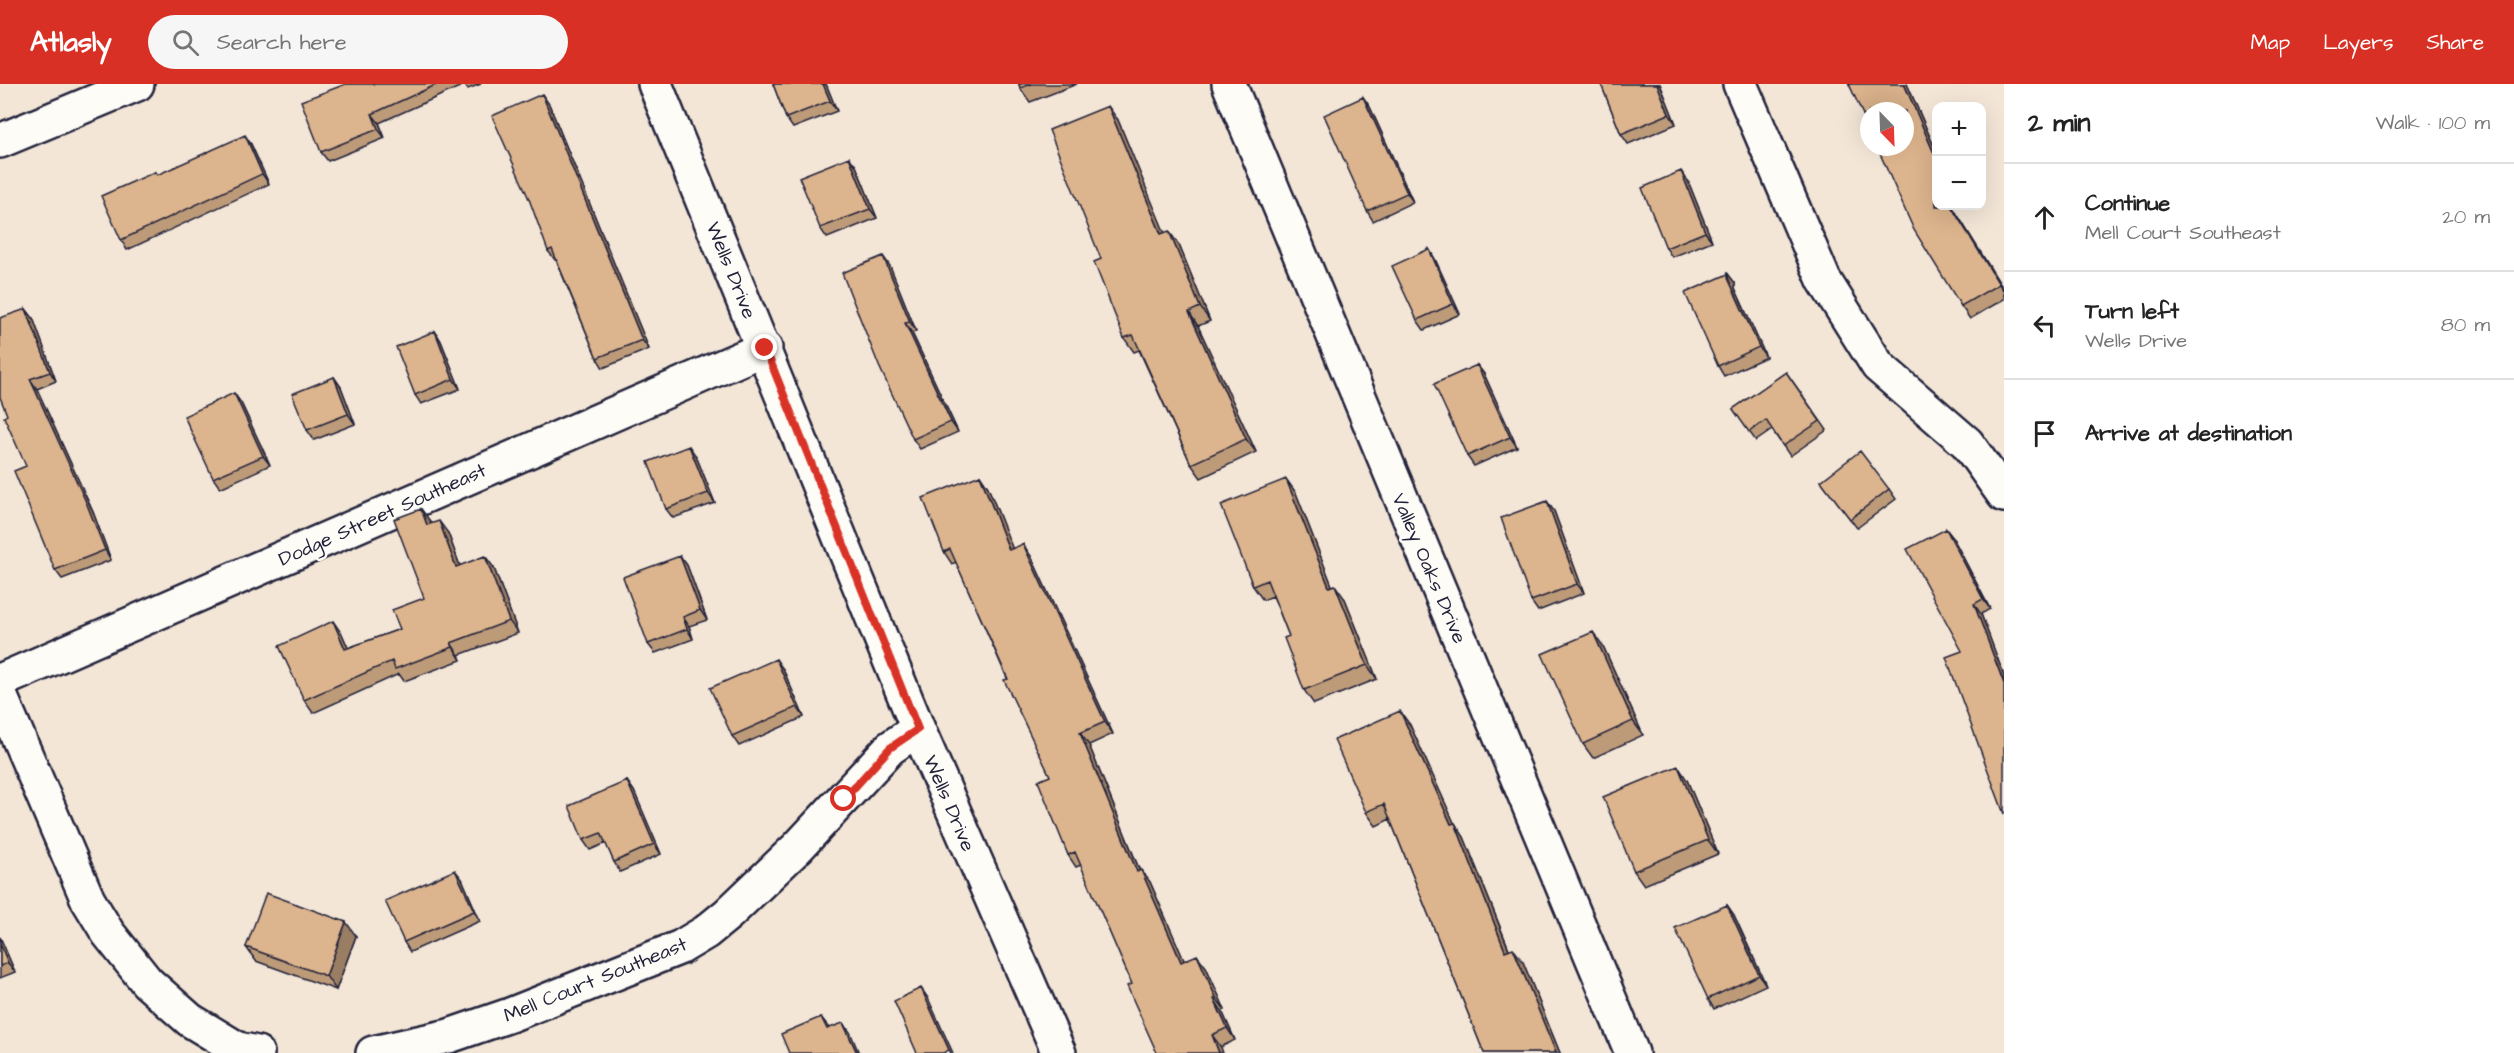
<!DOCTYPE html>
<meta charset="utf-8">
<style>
body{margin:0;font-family:"Architects Daughter",sans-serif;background:#f6f6f6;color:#222}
.controls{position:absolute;right:18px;top:18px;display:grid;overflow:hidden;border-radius:12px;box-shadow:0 6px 24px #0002}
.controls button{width:54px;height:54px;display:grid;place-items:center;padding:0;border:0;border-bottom:2px solid #e0e0e0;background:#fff;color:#222;font:30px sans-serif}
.compass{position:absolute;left:1860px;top:18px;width:54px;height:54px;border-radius:50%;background:#fff;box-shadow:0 6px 24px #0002;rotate:157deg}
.stop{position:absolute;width:18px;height:18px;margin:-14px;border:4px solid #d93025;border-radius:50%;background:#fff}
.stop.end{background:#d93025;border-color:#fff;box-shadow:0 2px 6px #0008}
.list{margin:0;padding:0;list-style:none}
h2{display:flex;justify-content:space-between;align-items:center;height:78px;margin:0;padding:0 24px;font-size:26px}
h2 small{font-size:20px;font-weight:400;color:#767676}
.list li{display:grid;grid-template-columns:39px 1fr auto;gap:18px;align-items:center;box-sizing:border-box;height:108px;padding:0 24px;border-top:2px solid #e0e0e0}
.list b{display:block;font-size:22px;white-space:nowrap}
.list p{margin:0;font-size:20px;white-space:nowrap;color:#767676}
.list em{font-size:20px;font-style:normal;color:#767676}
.icon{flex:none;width:33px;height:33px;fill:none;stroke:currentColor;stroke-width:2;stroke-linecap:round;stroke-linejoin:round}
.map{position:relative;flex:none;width:2004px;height:969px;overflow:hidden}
header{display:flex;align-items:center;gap:36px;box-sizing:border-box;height:84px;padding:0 30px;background:#d93025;color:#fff}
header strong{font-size:28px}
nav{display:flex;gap:33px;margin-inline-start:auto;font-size:21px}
.search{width:420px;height:54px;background:#f6f6f6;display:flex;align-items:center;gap:15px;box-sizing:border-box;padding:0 21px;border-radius:33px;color:#767676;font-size:22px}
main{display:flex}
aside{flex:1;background:#fff}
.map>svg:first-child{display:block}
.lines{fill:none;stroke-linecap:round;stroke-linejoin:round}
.minor-casing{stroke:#22223b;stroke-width:38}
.minor{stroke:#fdfcf7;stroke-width:33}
.wall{fill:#bd9b79;stroke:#22223b;stroke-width:1.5}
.shaded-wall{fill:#9a7e63;stroke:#22223b;stroke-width:1.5}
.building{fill:#dcb48d;stroke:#22223b;stroke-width:1.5}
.route{stroke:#d93025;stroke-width:8}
.labels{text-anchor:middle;stroke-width:5;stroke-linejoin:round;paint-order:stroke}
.street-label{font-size:20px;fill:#22223b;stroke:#fdfcf7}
</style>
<header>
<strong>Atlasly</strong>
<div class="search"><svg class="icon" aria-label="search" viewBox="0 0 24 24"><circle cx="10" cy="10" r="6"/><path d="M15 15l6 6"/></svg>Search here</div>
<nav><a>Map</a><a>Layers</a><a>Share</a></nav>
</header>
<main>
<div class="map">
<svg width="2004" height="969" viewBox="0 0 2004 969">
<rect width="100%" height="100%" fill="#f3e6d7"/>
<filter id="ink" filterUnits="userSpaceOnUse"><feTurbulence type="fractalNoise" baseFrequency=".0167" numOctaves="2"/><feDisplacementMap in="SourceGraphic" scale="12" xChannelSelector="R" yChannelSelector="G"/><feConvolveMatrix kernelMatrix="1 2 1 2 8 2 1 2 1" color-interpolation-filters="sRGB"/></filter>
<g filter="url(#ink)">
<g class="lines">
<g class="minor-casing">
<path id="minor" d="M 655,0 L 918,645 L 1059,969
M 1229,0 L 1632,969
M 1740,0 L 1824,196 L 1878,282 L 1967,359 L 2004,411
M 0,57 L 137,0
M 0,597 L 765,264
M 0,611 L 88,816 L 108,849 L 147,898 L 190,936 L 238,965 L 257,969
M 373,969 L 449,952 L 510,931 L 681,863 L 706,848 L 728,830 L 798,763 L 890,664 L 918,645"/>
</g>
<use href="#minor" class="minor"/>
</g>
<path class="wall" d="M 346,0 L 481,0 L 468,5 L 464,1 L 379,39 L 385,54 L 328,77 L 321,68 Z
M 773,0 L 826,0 L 837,27 L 793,44 L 786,34 Z
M 1019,0 L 1077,0 L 1030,18 L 1020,4 Z
M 1601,0 L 1660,0 L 1676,40 L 1628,60 L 1621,50 Z
M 1849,0 L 1907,0 L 1936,67 L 1936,122 L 1952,122 L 2004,206 L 2004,215 L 1970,235 L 1961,222 Z
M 1363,13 L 1370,23 L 1413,118 L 1373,137 L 1367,127 Z
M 549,20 L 649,265 L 603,284 L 597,274 L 556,176 L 555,176 L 548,167 Z
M 1118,36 L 1164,149 L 1179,161 L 1210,237 L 1198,242 L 1256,368 L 1201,394 L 1191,380 L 1139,266 L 1134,268 L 1124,254 L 1101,175 Z
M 251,60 L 269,100 L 127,166 L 121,156 L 155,88 L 157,91 Z
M 856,82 L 877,134 L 827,154 L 820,144 Z
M 1688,97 L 1712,157 L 1672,173 L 1666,164 Z
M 1429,165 L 1435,175 L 1460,230 L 1424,246 L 1417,236 Z
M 890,182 L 916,247 L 912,249 L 958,348 L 920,365 L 913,355 Z
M 1728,190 L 1735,199 L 1735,204 L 1766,273 L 1724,292 L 1718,282 Z
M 26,225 L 33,234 L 56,297 L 37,305 L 93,428 L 111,476 L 62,495 L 55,486 L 26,382 Z
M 435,247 L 441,257 L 460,305 L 421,320 L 415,311 Z
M 1477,281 L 1484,290 L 1517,363 L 1474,382 L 1467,372 Z
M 1786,288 L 1827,346 L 1790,372 L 1772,346 L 1756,357 L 1733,325 Z
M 334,293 L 341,303 L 355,340 L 314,356 L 307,346 Z
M 241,319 L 270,381 L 220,404 L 213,394 Z
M 696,372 L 715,419 L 673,434 L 666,425 Z
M 980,391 L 988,403 L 1012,465 L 1031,472 L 1113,650 L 1089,661 L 1140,787 L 1150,798 L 1184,877 L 1206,883 L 1225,926 L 1222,927 L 1235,956 L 1221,963 L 1132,900 L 1081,781 L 1076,783 L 1068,771 L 1050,692 L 956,478 L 952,480 L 944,468 Z
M 1286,395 L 1296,409 L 1332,502 L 1345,515 L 1377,595 L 1314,620 L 1304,606 L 1289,552 L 1273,512 L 1263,516 L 1253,502 Z
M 1821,397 L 1889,405 L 1896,415 L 1857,444 Z
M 421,425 L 431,439 L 448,449 L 460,482 L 485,472 L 494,484 L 518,549 L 459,571 L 461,576 L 404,597 L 399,590 L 313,629 L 304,616 L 342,550 L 348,564 L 400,545 L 424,514 Z
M 1554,427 L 1584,509 L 1538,527 L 1531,517 Z
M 1946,445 L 1953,454 L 1990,525 L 1981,530 L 2004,592 L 1962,567 Z
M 680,472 L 687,481 L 707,536 L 689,542 L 693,555 L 655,569 L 648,560 Z
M 1603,562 L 1643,651 L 1593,674 L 1583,660 Z
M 783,585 L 804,633 L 739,662 L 732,652 Z
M 1410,641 L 1454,739 L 1464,753 L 1509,865 L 1523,878 L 1560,969 L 1484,969 L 1390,735 L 1376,742 L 1366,728 Z
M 1687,696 L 1718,770 L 1644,801 L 1634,787 Z
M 627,697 L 634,707 L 661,770 L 620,788 L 614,778 L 606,759 L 590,766 L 583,756 Z
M 462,795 L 480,837 L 410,868 L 404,858 Z
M 1727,821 L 1734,831 L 1766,901 L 1714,925 L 1708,915 Z
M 356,852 L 336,906 L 256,877 L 246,863 Z
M 0,853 L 15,888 L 0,894 Z"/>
<path class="shaded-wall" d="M 823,0 L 826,0 L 837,27 L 830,17 Z
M 1657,0 L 1660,0 L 1676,40 L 1669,30 Z
M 1904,0 L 1907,0 L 1936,67 L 1936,74 Z
M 542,10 L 549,20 L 649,265 L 642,256 Z
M 1363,13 L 1370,23 L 1413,118 L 1407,109 Z
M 1108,22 L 1118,36 L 1171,164 L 1161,150 Z
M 372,30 L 379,39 L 385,54 L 378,45 Z
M 245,51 L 251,60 L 269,100 L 262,90 Z
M 849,73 L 856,82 L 877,134 L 870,125 Z
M 1681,87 L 1688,97 L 1712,157 L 1705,148 Z
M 1951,122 L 1952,122 L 2004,207 L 1999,200 Z
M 1169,147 L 1179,161 L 1210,237 L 1200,223 Z
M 1429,165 L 1435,175 L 1460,230 L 1453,220 Z
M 883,172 L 890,182 L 916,247 L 910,238 Z
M 1728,190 L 1735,199 L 1735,204 L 1766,273 L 1759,263 L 1728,194 Z
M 26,225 L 33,234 L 56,297 L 50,288 Z
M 1189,228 L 1198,242 L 1256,368 L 1246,355 Z
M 905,239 L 912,249 L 958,348 L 951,338 Z
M 435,247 L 441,257 L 460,305 L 453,295 Z
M 1477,281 L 1484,290 L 1517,363 L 1510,353 Z
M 334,293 L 341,303 L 355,340 L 348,330 Z
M 30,295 L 37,305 L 93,428 L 111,476 L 105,466 Z
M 234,309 L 241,319 L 270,381 L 263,372 Z
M 689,362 L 696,372 L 715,419 L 708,409 Z
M 980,391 L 988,403 L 1018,478 L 1009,466 Z
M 1286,395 L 1296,409 L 1338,517 L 1329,503 Z
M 1547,417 L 1554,427 L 1584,509 L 1577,500 Z
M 421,425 L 430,437 L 436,453 L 427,441 Z
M 439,437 L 448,449 L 465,496 L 456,483 Z
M 1946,445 L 1953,454 L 1990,525 L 1983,515 Z
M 1023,460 L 1031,472 L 1113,650 L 1105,638 Z
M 485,472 L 494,484 L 518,549 L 509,537 Z
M 680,472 L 687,481 L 707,536 L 700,526 Z
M 1335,501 L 1345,515 L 1377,595 L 1367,581 Z
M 1974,520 L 1981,530 L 2004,592 L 2004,600 Z
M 683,533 L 689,542 L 693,555 L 687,545 Z
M 333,537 L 342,550 L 354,577 L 345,565 Z
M 1593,548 L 1603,562 L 1643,651 L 1633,637 Z
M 451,559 L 459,571 L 461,576 L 453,563 Z
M 776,575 L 783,585 L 804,633 L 797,623 Z
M 1400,627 L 1410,641 L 1461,754 L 1451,740 Z
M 1080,649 L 1089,661 L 1145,800 L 1137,788 Z
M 1678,682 L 1687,696 L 1718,770 L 1708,756 Z
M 627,697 L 634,707 L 661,770 L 654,760 Z
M 1455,739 L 1464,753 L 1515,881 L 1505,867 Z
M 455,786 L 462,795 L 480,837 L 474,827 Z
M 1141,786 L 1150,798 L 1190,890 L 1181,878 Z
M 1727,821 L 1734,831 L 1766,901 L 1759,891 Z
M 346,838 L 356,852 L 336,906 L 326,892 Z
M 0,853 L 15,888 L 8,879 L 0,860 Z
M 1513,864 L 1523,878 L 1560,969 L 1556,969 Z
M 1197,871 L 1206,883 L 1225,926 L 1216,914 Z
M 921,904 L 928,914 L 953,969 L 951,969 L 949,966 Z
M 1214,915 L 1222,927 L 1235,956 L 1227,944 Z
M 821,933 L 828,942 L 833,955 L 827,945 Z
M 843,939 L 850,948 L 859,969 L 857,969 Z
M 1212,951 L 1221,963 L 1223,969 L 1219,969 Z"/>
<path class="building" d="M 346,0 L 438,0 L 372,30 L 378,45 L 321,68 L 301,17 Z
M 773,0 L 823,0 L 830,17 L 786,34 Z
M 1019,0 L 1032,0 L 1020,4 Z
M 1601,0 L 1657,0 L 1669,30 L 1621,50 Z
M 1849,0 L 1904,0 L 1936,74 L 1936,122 L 1951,122 L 1999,200 L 1961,222 L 1914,146 L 1877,63 L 1905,63 L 1905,27 L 1869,27 L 1869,44 Z
M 542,10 L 642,256 L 597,274 L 552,165 L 548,167 L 529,115 L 492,32 Z
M 1363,13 L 1407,109 L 1367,127 L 1324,31 Z
M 1108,22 L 1161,150 L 1169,147 L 1200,223 L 1189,228 L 1246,355 L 1191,380 L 1133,251 L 1124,254 L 1094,178 L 1101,175 L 1049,46 Z
M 245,51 L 262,90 L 121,156 L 101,112 L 155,88 L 157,91 Z
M 849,73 L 870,125 L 820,144 L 799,93 Z
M 1681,87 L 1705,148 L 1666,164 L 1642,104 Z
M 1429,165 L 1453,220 L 1417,236 L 1392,182 Z
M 883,172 L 910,238 L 905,239 L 951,338 L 913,355 L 879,282 L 842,189 Z
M 1728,190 L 1728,194 L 1759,263 L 1718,282 L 1685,209 Z
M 26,225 L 50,288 L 30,295 L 86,418 L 105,466 L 55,486 L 14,387 L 26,382 L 4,333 L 7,331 L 0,313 L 0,234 Z
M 435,247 L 453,295 L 415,311 L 396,263 Z
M 1477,281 L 1510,353 L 1467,372 L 1434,300 Z
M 1786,288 L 1820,337 L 1783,362 L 1766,336 L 1749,348 L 1733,325 Z
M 334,293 L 348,330 L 307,346 L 292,310 Z
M 234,309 L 263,372 L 213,394 L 184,332 Z
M 689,362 L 708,409 L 666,425 L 648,378 Z
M 1860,367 L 1889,405 L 1850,435 L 1821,397 Z
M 980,391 L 1009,466 L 1023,460 L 1105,638 L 1080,649 L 1137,788 L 1141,786 L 1181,878 L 1197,871 L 1216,914 L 1214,915 L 1227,944 L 1212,951 L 1219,969 L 1157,969 L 1127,902 L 1132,900 L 1075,768 L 1068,771 L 1038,697 L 1050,692 L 1004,596 L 1008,595 L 950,465 L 944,468 L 923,414 Z
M 1286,395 L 1329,503 L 1335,501 L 1367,581 L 1304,606 L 1284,554 L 1289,552 L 1267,496 L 1253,502 L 1221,421 Z
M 1547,417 L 1577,500 L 1531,517 L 1501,434 Z
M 421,425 L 427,441 L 439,437 L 456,483 L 485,472 L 509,537 L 451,559 L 453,563 L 395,585 L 392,577 L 304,616 L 279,562 L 333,537 L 345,565 L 400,545 L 392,526 L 424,514 L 394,435 Z
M 1946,445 L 1983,515 L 1974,520 L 2004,600 L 2004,730 L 1946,573 L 1962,567 L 1907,465 Z
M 680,472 L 700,526 L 683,533 L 687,545 L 648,560 L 623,493 Z
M 1593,548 L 1633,637 L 1583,660 L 1542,570 Z
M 776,575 L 797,623 L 732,652 L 710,604 Z
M 1400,627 L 1451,740 L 1455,739 L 1505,867 L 1513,864 L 1556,969 L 1484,969 L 1384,720 L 1366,728 L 1334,656 Z
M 1678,682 L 1708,756 L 1634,787 L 1603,713 Z
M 627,697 L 654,760 L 614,778 L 601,749 L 583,756 L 569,722 Z
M 455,786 L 474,827 L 404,858 L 385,817 Z
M 266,809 L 346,838 L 326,892 L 246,863 Z
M 1727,821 L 1759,891 L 1708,915 L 1675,844 Z
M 0,860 L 8,879 L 0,882 Z
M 921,904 L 949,966 L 943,969 L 917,969 L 894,917 Z
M 821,933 L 827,945 L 843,939 L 857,969 L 789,969 L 781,950 Z"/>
</g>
<g class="lines" filter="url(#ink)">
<path class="route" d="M 765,264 L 918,645 L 890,664 L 844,715"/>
</g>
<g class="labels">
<g class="street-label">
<text transform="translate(732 186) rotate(68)" y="7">Wells Drive</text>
<text transform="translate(382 430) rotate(-24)" y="7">Dodge Street Southeast</text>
<text transform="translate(1430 484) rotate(67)" y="7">Valley Oaks Drive</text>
<text transform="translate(950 719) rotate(67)" y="7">Wells Drive</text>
<text transform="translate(595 895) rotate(-22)" y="7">Mell Court Southeast</text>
</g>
</g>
</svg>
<div class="controls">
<button>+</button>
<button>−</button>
</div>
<svg class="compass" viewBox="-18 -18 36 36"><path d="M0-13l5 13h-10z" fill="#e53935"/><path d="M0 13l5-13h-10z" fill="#767676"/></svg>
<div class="stop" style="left:844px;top:715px"></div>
<div class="stop end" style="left:765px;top:264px"></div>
</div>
<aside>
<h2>2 min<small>Walk · 100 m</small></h2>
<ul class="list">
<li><svg class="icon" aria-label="ahead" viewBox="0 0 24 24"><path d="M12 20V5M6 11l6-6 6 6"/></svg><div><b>Continue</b><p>Mell Court Southeast</p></div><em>20 m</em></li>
<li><svg class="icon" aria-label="left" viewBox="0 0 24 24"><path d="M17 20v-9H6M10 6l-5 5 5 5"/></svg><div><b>Turn left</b><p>Wells Drive</p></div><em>80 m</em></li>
<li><svg class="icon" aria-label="arrive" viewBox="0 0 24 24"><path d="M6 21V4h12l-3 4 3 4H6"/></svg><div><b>Arrive at destination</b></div></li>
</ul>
</aside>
</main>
